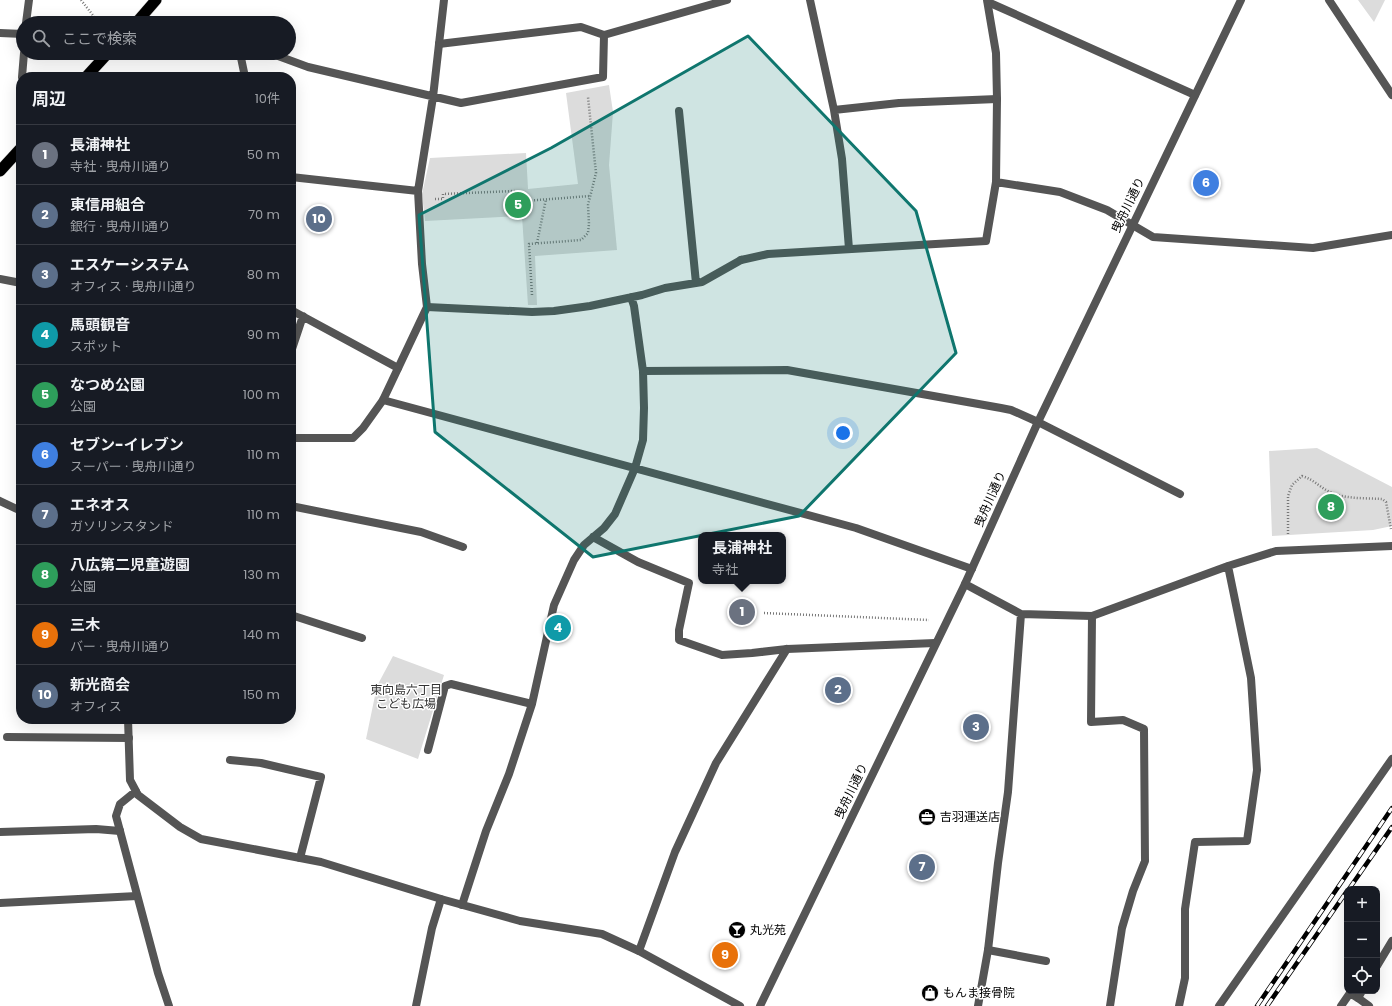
<!DOCTYPE html>
<html lang="ja">
<meta charset="utf-8">
<style>
body{margin:0;font-family:Poppins,"Noto Sans JP",sans-serif;background:#20242c;color:#f1f3f6}
.controls{position:absolute;right:12px;bottom:12px;display:grid;overflow:hidden;border-radius:8px;box-shadow:0 4px 16px #0002}
.controls button{width:36px;height:36px;display:grid;place-items:center;padding:0;border:0;border-bottom:1px solid #363941;background:#171b24;color:#f1f3f6;font:20px sans-serif}
.you{position:absolute;left:843px;top:433px;width:14px;height:14px;margin:-10px;border:3px solid #fff;border-radius:50%;background:#1a73e8;box-shadow:0 0 0 6px #1a73e833}
.badge{display:grid;place-items:center;width:26px;height:26px;border-radius:50%;background:#1a73e8;color:#fff;font-size:13px;font-weight:700}
.pin{position:absolute;translate:-50% -50%;border:2px solid #fff;box-shadow:0 1px 4px #0006}
.popup{position:absolute;left:698px;top:532px;width:88px;height:52px;box-sizing:border-box;display:grid;place-content:center;border-radius:8px;background:#171b24;filter:drop-shadow(0 1px 3px #0005);font-size:13px;white-space:nowrap;color:#9ea1a6}
.popup b{font-size:15px;color:#f1f3f6}
.popup::after{content:'';position:absolute;left:50%;top:100%;margin-left:-8px;border:8px solid transparent;border-top-color:#171b24}
.list{margin:0;padding:0;list-style:none}
h2{display:flex;justify-content:space-between;align-items:center;height:52px;margin:0;padding:0 16px;font-size:17px}
h2 small{font-size:13px;font-weight:400;color:#9ea1a6}
.list li{display:grid;grid-template-columns:26px 1fr auto;gap:12px;align-items:center;box-sizing:border-box;height:60px;padding:0 16px;border-top:1px solid #363941}
.list b{display:block;font-size:15px;white-space:nowrap}
.list p{margin:0;font-size:13px;white-space:nowrap;color:#9ea1a6}
.list em{font-size:13px;font-style:normal;color:#9ea1a6}
.icon{flex:none;width:22px;height:22px;fill:none;stroke:currentColor;stroke-width:2;stroke-linecap:round;stroke-linejoin:round}
.map{position:relative;flex:none;width:1392px;height:1006px;overflow:hidden}
.search{position:absolute;background:#171b24;box-shadow:0 4px 16px #0002;left:16px;top:16px;width:280px;height:44px;display:flex;align-items:center;gap:10px;box-sizing:border-box;padding:0 14px;border-radius:22px;color:#9ea1a6;font-size:15px}
.panel{position:absolute;background:#171b24;box-shadow:0 4px 16px #0002;left:16px;top:72px;width:280px;height:652px;border-radius:16px}
.map>svg:first-child{display:block}
.green{fill:#dcdcdc}
.lines{fill:none;stroke-linecap:round;stroke-linejoin:round}
.trunk-casing{stroke:#dbdbdb;stroke-width:12}
.path{stroke:#777;stroke-width:2.5;stroke-dasharray:1 2;stroke-linecap:butt}
.service{stroke:#555;stroke-width:8}
.minor{stroke:#555;stroke-width:8}
.tertiary{stroke:#555;stroke-width:8}
.trunk{stroke:#000;stroke-width:11}
.rail-casing{stroke:#000;stroke-width:4.5}
.rail{stroke:#fff;stroke-width:3;stroke-dasharray:9;stroke-linecap:butt}
.marked{fill:#0f766e;fill-opacity:0.2;stroke:#0f766e;stroke-width:3;stroke-linejoin:round}
.labels{text-anchor:middle;stroke-width:3;stroke-linejoin:round;paint-order:stroke}
.street-label{font-size:12px;fill:#000;stroke:#fff}
.park-label{font-size:12px;fill:#333;stroke:#fff}
.poi-label{font-size:12px;fill:#000;stroke:#fff;text-anchor:start}
</style>
<div class="map">
<svg width="1392" height="1006" viewBox="0 0 1392 1006">
<rect width="100%" height="100%" fill="#fff"/>
<path class="green" d="M 1358,0 L 1385,0 L 1374,22 Z
M 609,85 L 613,112 L 609,165 L 617,250 L 535,256 L 537,305 L 528,305 L 522,216 L 425,221 L 422,194 L 430,158 L 526,153 L 528,189 L 578,184 L 566,93 Z
M 1317,448 L 1392,487 L 1392,526 L 1373,530 L 1272,536 L 1269,451 Z
M 393,656 L 444,675 L 418,759 L 366,739 L 377,686 Z"/>
<g class="lines">
<g class="trunk-casing">
<path id="trunk" d="M 136,23 L 156,0
M 86,77 L 108,53
M 0,171 L 21,148"/>
</g>
<path class="path" d="M 81,0 L 99,23
M 435,199 L 443,199 L 443,194 L 514,191 L 525,201 L 590,196
M 537,243 L 546,199
M 532,295 L 529,244 L 581,240 L 588,233 L 589,224 L 588,205 L 596,173 L 588,97
M 1288,534 L 1288,496 L 1292,485 L 1302,476 C 1315,480 1320,488 1332,493 C 1347,499 1366,498 1382,499 L 1386,502 L 1391,529
M 764,613 L 929,620"/>
<path class="service" d="M 810,0 L 834,110 L 842,159 L 849,249
M 988,2 L 1195,95
M 0,33 L 23,34
M 439,44 L 581,27 L 604,35
M 834,110 L 899,103 L 997,99
M 679,111 L 696,283
M 0,279 L 21,283
M 427,307 L 532,312 L 554,311 L 590,306 L 642,295 L 665,288 L 702,282 L 741,260
M 291,310 L 398,368
M 291,352 L 303,316
M 383,400 L 856,528 L 972,569
M 1038,422 L 1180,494
M 291,506 L 421,532 L 463,547
M 593,537 L 638,562 L 689,583 L 679,630 L 679,640 L 722,655 L 752,653 L 787,649
M 1092,616 L 1091,722 L 1123,720 L 1144,729 L 1145,861 L 1133,891 L 1122,928 L 1110,1006
M 7,737 L 129,738
M 428,750 L 445,686 L 451,684 L 532,704
M 230,760 L 261,763 L 321,777 L 300,858
M 0,832 L 96,829 L 120,831
M 0,903 L 137,896
M 462,905 L 486,831 L 509,774 L 532,704 L 554,605 L 574,560 L 584,545 L 604,528 L 615,514 L 635,468 L 643,440 L 644,408 L 643,371 L 634,306 L 631,297
M 988,950 L 1046,961
M 639,951 L 675,852 L 716,763 L 787,649
M 416,1006 L 432,928 L 441,899
M 1341,1006 L 1350,993 L 1358,998"/>
<path class="minor" d="M 1329,0 L 1392,95
M 139,20 L 166,23
M 26,23 L 29,0
M 240,53 L 245,77
M 270,53 L 308,67 L 461,103 L 603,77 L 604,35 L 727,0
M 22,77 L 24,53
M 291,177 L 418,191
M 996,182 L 1060,192 L 1107,210 L 1153,237 L 1313,248 L 1392,235
M 741,260 L 768,254 L 986,241 L 996,182 L 997,99 L 996,53 L 987,0
M 643,371 L 787,370 L 1001,408 L 1011,410 L 1038,422
M 291,438 L 353,438 L 363,428 L 383,400 L 427,307 L 422,264 L 418,191 L 433,97 L 444,0
M 0,501 L 21,511
M 965,584 L 1021,614 L 1092,616 L 1228,566 L 1276,551 L 1392,546
M 291,615 L 362,638
M 787,649 L 935,643
M 128,719 L 130,780 L 138,795 L 180,827 L 201,839 L 321,862 L 441,899 L 520,921 L 602,934 L 639,951 L 740,1006
M 136,791 L 120,804 L 116,816 L 158,973 L 169,1006
M 1377,966 L 1392,941
M 1362,991 L 1358,998 L 1369,1006
M 978,1006 L 988,950 L 998,863 L 1008,792 L 1021,614
M 1179,1006 L 1185,978 L 1185,909 L 1195,842 L 1247,841 L 1257,770 L 1251,678 L 1228,566
M 1219,1006 L 1392,759"/>
<path class="tertiary" d="M 760,1006 L 965,584 L 1038,422 L 1241,0"/>
<use href="#trunk" class="trunk"/>
<g class="rail-casing">
<path id="rail" d="M 1349,889 L 1392,827
M 1257,1006 L 1392,808
M 1267,1006 L 1347,891"/>
</g>
<use href="#rail" class="rail"/>
</g>
<path class="marked" d="M 748,36 L 916,211 L 956,353 L 799,516 L 593,557 L 435,432 L 419,215 L 551,148 Z"/>
<defs>
<g id="office-disc" transform="scale(0.9)"><circle r="9.5" fill="#000" stroke="#fff"/><path d="M-6-3h4V-5.5h4V-3h4V5H-6ZM-1-4.5V-3h2v-1.5ZM-6 0V1H6V0Z" fill="#fff"/></g>
<g id="bar-disc" transform="scale(0.9)"><circle r="9.5" fill="#000" stroke="#fff"/><path d="M-6-5H6L.8 .8V4.5H3.5V6h-7V4.5H-.8V.8Z" fill="#fff"/></g>
<g id="shop-disc" transform="scale(0.9)"><circle r="9.5" fill="#000" stroke="#fff"/><path d="M-5-2.5h2.3a2.7 3.5 0 0 1 5.4 0H5L5.5 6h-11ZM-1.5-2.5h3a1.5 2.3 0 0 0-3 0Z" fill="#fff"/></g>
</defs>
<g fill-rule="evenodd">
<use href="#office-disc" x="927" y="817"/>
<use href="#bar-disc" x="737" y="930"/>
<use href="#shop-disc" x="930" y="993"/>
</g>
<g class="labels">
<g class="street-label">
<text transform="translate(1128 205) rotate(-64)" y="4">曳舟川通り</text>
<text transform="translate(990 499) rotate(-66)" y="4">曳舟川通り</text>
<text transform="translate(851 791) rotate(-64)" y="4">曳舟川通り</text>
</g>
<g class="park-label">
<text x="406" y="694">東向島六丁目<tspan x="406" dy="14">こども広場</tspan></text>
</g>
<g class="poi-label">
<text x="940" y="821">吉羽運送店</text>
<text x="750" y="934">丸光苑</text>
<text x="943" y="997">もんま接骨院</text>
</g>
</g>
</svg>
<div class="controls">
<button>+</button>
<button>−</button>
<button><svg class="icon" aria-label="locate" viewBox="0 0 24 24"><circle cx="12" cy="12" r="6"/><path d="M12 2v4M12 18v4M2 12h4M18 12h4"/></svg></button>
</div>
<div class="you"></div>
<div class="pin badge" style="left:742px;top:612px;background:#6b7280">1</div>
<div class="popup"><b>長浦神社</b>寺社</div>
<div class="pin badge" style="left:838px;top:690px;background:#5c6f8a">2</div>
<div class="pin badge" style="left:976px;top:727px;background:#5c6f8a">3</div>
<div class="pin badge" style="left:558px;top:628px;background:#0f9aa8">4</div>
<div class="pin badge" style="left:518px;top:205px;background:#2e9e5b">5</div>
<div class="pin badge" style="left:1206px;top:183px;background:#3f7fe0">6</div>
<div class="pin badge" style="left:922px;top:867px;background:#5c6f8a">7</div>
<div class="pin badge" style="left:1331px;top:507px;background:#2e9e5b">8</div>
<div class="pin badge" style="left:725px;top:955px;background:#e8710a">9</div>
<div class="pin badge" style="left:319px;top:219px;background:#5c6f8a">10</div>
<div class="search"><svg class="icon" aria-label="search" viewBox="0 0 24 24"><circle cx="10" cy="10" r="6"/><path d="M15 15l6 6"/></svg>ここで検索</div>
<section class="panel">
<h2>周辺<small>10件</small></h2>
<ul class="list">
<li><span class="badge" style="background:#6b7280">1</span><div><b>長浦神社</b><p>寺社 · 曳舟川通り</p></div><em>50 m</em></li>
<li><span class="badge" style="background:#5c6f8a">2</span><div><b>東信用組合</b><p>銀行 · 曳舟川通り</p></div><em>70 m</em></li>
<li><span class="badge" style="background:#5c6f8a">3</span><div><b>エスケーシステム</b><p>オフィス · 曳舟川通り</p></div><em>80 m</em></li>
<li><span class="badge" style="background:#0f9aa8">4</span><div><b>馬頭観音</b><p>スポット</p></div><em>90 m</em></li>
<li><span class="badge" style="background:#2e9e5b">5</span><div><b>なつめ公園</b><p>公園</p></div><em>100 m</em></li>
<li><span class="badge" style="background:#3f7fe0">6</span><div><b>セブン-イレブン</b><p>スーパー · 曳舟川通り</p></div><em>110 m</em></li>
<li><span class="badge" style="background:#5c6f8a">7</span><div><b>エネオス</b><p>ガソリンスタンド</p></div><em>110 m</em></li>
<li><span class="badge" style="background:#2e9e5b">8</span><div><b>八広第二児童遊園</b><p>公園</p></div><em>130 m</em></li>
<li><span class="badge" style="background:#e8710a">9</span><div><b>三木</b><p>バー · 曳舟川通り</p></div><em>140 m</em></li>
<li><span class="badge" style="background:#5c6f8a">10</span><div><b>新光商会</b><p>オフィス</p></div><em>150 m</em></li>
</ul>
</section>
</div>
